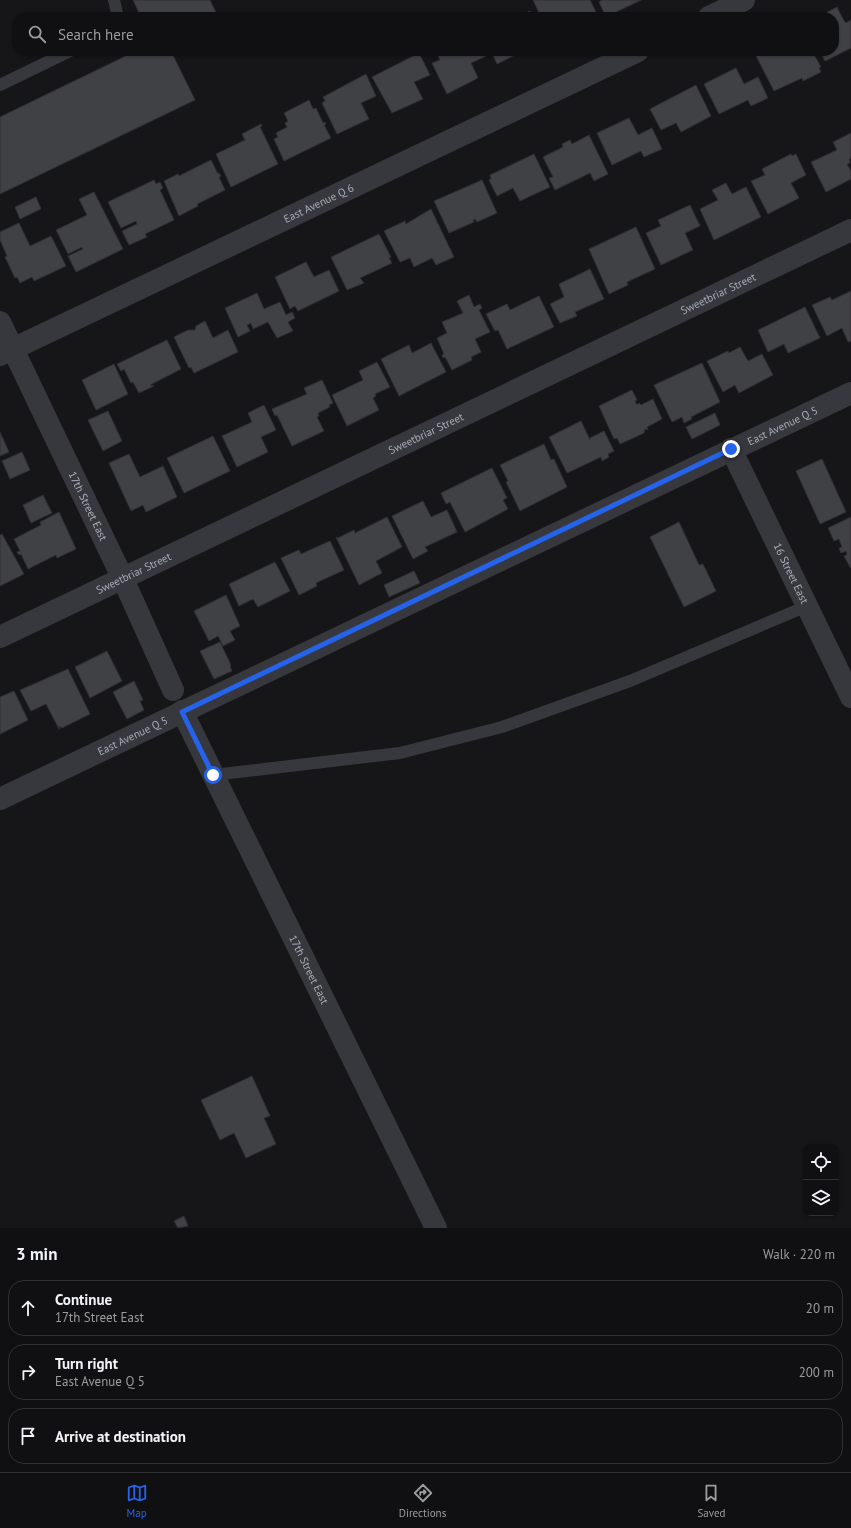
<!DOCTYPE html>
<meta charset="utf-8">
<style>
body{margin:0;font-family:"PT Sans",sans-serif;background:#19191b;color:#f1f3f6}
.controls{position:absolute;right:12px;bottom:12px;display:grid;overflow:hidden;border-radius:8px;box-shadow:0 1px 3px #0004}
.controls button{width:36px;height:36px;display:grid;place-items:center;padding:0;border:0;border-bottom:1px solid #303032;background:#101012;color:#f1f3f6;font:20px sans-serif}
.stop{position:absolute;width:12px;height:12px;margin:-9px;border:3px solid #2563eb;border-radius:50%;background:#fff}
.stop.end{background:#2563eb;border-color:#fff;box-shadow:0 1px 4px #0008}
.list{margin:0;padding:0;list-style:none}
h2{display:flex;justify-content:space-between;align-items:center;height:52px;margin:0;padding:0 16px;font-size:17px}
h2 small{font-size:13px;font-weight:400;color:#9c9d9f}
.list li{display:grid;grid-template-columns:26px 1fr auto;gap:12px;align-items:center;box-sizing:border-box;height:56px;margin:0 8px 8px;padding:0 8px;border:1px solid #303032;border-radius:16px}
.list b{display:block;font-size:15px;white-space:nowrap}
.list p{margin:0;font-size:13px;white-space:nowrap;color:#9c9d9f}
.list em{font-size:13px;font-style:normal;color:#9c9d9f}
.icon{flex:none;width:22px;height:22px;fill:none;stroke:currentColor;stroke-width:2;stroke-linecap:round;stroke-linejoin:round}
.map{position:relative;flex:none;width:851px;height:1228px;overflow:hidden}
.search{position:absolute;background:#101012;box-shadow:0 1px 3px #0004;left:12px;right:12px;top:12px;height:44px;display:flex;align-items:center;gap:10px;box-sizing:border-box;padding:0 14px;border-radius:16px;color:#9c9d9f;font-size:15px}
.sheet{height:244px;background:#101012}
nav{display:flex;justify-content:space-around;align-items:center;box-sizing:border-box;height:56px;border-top:1px solid #303032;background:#101012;font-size:11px;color:#9c9d9f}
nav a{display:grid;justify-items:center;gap:2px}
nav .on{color:#2563eb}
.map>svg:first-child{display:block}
.building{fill:#404145;stroke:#303034}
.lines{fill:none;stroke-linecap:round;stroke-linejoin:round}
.lane{stroke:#37383d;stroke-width:12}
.street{stroke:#37383d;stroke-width:22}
.route{stroke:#2563eb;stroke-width:5}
.labels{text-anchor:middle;stroke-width:3;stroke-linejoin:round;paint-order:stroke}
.street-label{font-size:11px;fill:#a8adb8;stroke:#111113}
</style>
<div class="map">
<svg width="851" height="1228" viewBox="0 0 851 1228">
<rect width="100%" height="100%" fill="#161618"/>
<path class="building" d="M 133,0 L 210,0 L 218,17 L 141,17 Z
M 533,0 L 590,0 L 598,16 L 541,17 Z
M 602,0 L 641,0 L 606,17 L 599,2 Z
M 837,7 L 844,21 L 846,23 L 851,20 L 851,48 L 825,61 L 820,51 L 834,51 L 834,17 L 818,17 Z
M 530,11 L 533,17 L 518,17 Z
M 136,51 L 171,51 L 195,100 L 0,194 L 0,117 Z
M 436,51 L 484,51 L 486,56 L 471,63 L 478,78 L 447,94 L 432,63 L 440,60 Z
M 491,51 L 523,51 L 497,64 Z
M 756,51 L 793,51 L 795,54 L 803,51 L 812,51 L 821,67 L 819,68 L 821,72 L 803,81 L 802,78 L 774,91 L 754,52 Z
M 419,53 L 430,75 L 414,82 L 423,99 L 392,113 L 372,77 Z
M 736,68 L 744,84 L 758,77 L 768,98 L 751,106 L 748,100 L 719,114 L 704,84 Z
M 366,74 L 376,96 L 361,103 L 369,119 L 337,134 L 322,103 L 325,101 L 323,97 Z
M 696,85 L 711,116 L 681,132 L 676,123 L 661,130 L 650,109 Z
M 309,100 L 313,109 L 316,108 L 323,123 L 325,122 L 326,124 L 324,125 L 331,138 L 284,161 L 274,139 L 278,137 L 276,133 L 287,127 L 285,123 L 288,121 L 284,113 Z
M 629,118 L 638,135 L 652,128 L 662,149 L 644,157 L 641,151 L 612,165 L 597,133 Z
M 261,124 L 262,126 L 260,127 L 278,164 L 231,187 L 216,154 L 245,140 L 242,134 Z
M 851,133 L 851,158 L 849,159 L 850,163 L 847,164 L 851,171 L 851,179 L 826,192 L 811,162 L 837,150 L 833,142 Z
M 589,135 L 608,174 L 594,181 L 590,173 L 555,190 L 549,178 L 553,177 L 543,157 L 563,147 L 562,144 L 570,140 L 572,144 Z
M 534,154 L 550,187 L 520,201 L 513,188 L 497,196 L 489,180 L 491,179 L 490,175 Z
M 791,154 L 792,156 L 796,154 L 806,175 L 791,183 L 799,198 L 768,214 L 751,181 L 765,175 L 762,169 Z
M 211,160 L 218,174 L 219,173 L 221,176 L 219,177 L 225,190 L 197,204 L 198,206 L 179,216 L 164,181 L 178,174 L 179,176 Z
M 154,180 L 156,184 L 160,182 L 163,188 L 160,190 L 174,220 L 145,234 L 147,237 L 129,245 L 122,231 L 137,224 L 136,221 L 121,228 L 108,202 Z
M 482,180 L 497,213 L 477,222 L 475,219 L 473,220 L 474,222 L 449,233 L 434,201 Z
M 726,183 L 732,194 L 746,187 L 761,217 L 714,240 L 700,209 L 718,200 L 712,190 Z
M 94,192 L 123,249 L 76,272 L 68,256 L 83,249 L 82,247 L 68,254 L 56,230 L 87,215 L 79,199 Z
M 36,197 L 41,209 L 20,219 L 15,207 Z
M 690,205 L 700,226 L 685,233 L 693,250 L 661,265 L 646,233 L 661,226 L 658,220 Z
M 431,209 L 454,257 L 436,265 L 432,258 L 414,267 L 410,258 L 400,262 L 384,231 L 405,221 L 406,224 Z
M 19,223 L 30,246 L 51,236 L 66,266 L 34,281 L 32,277 L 20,283 L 17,277 L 15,278 L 5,257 L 7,256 L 0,240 L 0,232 Z
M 636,227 L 655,269 L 627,282 L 628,285 L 609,294 L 589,249 Z
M 379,234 L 391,257 L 389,258 L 392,263 L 360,278 L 364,283 L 347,290 L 331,257 Z
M 306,262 L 314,277 L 329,270 L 339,291 L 298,311 L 295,306 L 290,309 L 275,277 Z
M 590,269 L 604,299 L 575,312 L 577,316 L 560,323 L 550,304 L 564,297 L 559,284 Z
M 851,291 L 851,341 L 848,342 L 842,328 L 827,336 L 812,305 L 830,297 L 832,300 Z
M 257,293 L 264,309 L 280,302 L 286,315 L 292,312 L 295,318 L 288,322 L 293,331 L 277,338 L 268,322 L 253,329 L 251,323 L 247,325 L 250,331 L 238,337 L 225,308 Z
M 469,295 L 474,307 L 480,304 L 482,308 L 479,310 L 490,332 L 475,339 L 481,352 L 471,357 L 472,360 L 452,370 L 445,357 L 443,358 L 442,355 L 444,354 L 437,338 L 447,333 L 442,322 L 463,313 L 457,301 Z
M 539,296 L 554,327 L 507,349 L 498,330 L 495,331 L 486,314 L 507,304 L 510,310 Z
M 805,307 L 820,338 L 788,353 L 784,344 L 768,352 L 758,330 Z
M 205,321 L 213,338 L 228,330 L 238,352 L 194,373 L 191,367 L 189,368 L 174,337 L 188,330 L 195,330 L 196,326 Z
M 167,340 L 181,369 L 150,385 L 154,386 L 139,393 L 133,382 L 131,383 L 124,369 L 121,371 L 117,364 Z
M 431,343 L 446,372 L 399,396 L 381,359 L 409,345 L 412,353 Z
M 740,347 L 748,361 L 762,354 L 773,375 L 739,393 L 735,385 L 723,392 L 707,361 L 728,351 L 729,353 Z
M 377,362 L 390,387 L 375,394 L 376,396 L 373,398 L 379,410 L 347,426 L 332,395 L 363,380 L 359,371 Z
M 702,363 L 720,402 L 691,417 L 692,419 L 684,423 L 682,417 L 672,422 L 654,385 Z
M 114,364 L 128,394 L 96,410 L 82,380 Z
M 322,380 L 333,403 L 329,405 L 330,407 L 318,413 L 319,416 L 317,417 L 324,431 L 292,446 L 277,415 L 275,416 L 272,409 L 307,394 L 304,388 Z
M 632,390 L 637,400 L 635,401 L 637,405 L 639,403 L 641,405 L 653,399 L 662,419 L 647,427 L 648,430 L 645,429 L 644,433 L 620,444 L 617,438 L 614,439 L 599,406 Z
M 264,405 L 276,430 L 261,437 L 268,452 L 237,467 L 222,436 L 252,422 L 248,413 Z
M 108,411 L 122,441 L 103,451 L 88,420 Z
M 715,413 L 720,425 L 692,439 L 686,427 Z
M 581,421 L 590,440 L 590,438 L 604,431 L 614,451 L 608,454 L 609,457 L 602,461 L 601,457 L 567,473 L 549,437 Z
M 0,432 L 9,452 L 0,456 Z
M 213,436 L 230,471 L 184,493 L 167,458 Z
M 544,444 L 551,460 L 554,459 L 567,487 L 520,511 L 506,482 L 508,481 L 500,465 Z
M 22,452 L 30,470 L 10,479 L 2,461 Z
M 129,454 L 140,477 L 163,466 L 177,497 L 146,512 L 143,505 L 131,511 L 109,463 Z
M 822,459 L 846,512 L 820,524 L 796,471 Z
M 492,468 L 507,498 L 503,500 L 508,509 L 465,532 L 450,502 L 446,504 L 441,493 Z
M 43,495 L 52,513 L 31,523 L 23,505 Z
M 423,501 L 431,517 L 447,510 L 457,532 L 425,547 L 428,551 L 413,559 L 392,516 Z
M 59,512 L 76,549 L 57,558 L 56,555 L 28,569 L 21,554 L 19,555 L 17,552 L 20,551 L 14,539 L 41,525 L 40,522 Z
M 387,517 L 402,547 L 376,561 L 382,573 L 359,585 L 336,537 L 338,538 L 354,530 L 355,533 Z
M 851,517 L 851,567 L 850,567 L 844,556 L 847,555 L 846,551 L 841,553 L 839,548 L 842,547 L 839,539 L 834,541 L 828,528 Z
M 679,522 L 699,565 L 703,564 L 716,591 L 684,607 L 650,537 Z
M 2,534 L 24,574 L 0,586 L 0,535 Z
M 330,541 L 344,570 L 316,583 L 317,586 L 299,595 L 281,558 L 299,550 L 301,554 Z
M 275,562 L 290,591 L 258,607 L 253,599 L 239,606 L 229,584 Z
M 414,571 L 420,583 L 389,597 L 384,585 Z
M 226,595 L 240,626 L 230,631 L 235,640 L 223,646 L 218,636 L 209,641 L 194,611 Z
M 220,642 L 231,665 L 230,666 L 232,671 L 214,679 L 200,651 Z
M 107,651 L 122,681 L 90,698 L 75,667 Z
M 68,669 L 90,714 L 62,728 L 59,726 L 60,729 L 59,729 L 46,704 L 31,711 L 20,690 Z
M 134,681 L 143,700 L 140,701 L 144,710 L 127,719 L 113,692 Z
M 14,691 L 28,720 L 0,734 L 0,697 Z
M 252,1076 L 270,1116 L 264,1118 L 276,1144 L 246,1158 L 234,1133 L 220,1140 L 201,1100 Z
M 184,1216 L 188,1226 L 178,1228 L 174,1221 Z"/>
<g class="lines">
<path class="lane" d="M 114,0 L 118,17
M 0,85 L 70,51
M 213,775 L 400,753 L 502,727 L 630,681 L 807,606"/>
<g class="street">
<path d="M 709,17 L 744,0"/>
<path id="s1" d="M 0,322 L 123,579 L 173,690"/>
<path id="s2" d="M 0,355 L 638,51"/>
<path id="s3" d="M 731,449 L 851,697"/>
<path id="s4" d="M 0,637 L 851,230"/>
<path id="s5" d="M 182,711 L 436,1228"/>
<path id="s6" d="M 0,799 L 851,393"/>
</g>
</g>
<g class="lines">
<path class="route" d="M 213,775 L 182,712 L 731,449"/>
</g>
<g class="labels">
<g class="street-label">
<text dy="4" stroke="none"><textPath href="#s2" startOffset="353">East Avenue Q 6</textPath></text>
<text dy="4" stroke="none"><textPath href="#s4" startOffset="796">Sweetbriar Street</textPath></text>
<text dy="4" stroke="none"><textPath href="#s6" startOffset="867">East Avenue Q 5</textPath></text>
<text dy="4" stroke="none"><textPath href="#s4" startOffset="472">Sweetbriar Street</textPath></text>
<text dy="4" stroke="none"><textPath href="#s1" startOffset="204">17th Street East</textPath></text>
<text dy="4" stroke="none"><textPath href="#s3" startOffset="138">16 Street East</textPath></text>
<text dy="4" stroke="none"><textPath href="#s4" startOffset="148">Sweetbriar Street</textPath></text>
<text dy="4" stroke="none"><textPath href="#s6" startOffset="147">East Avenue Q 5</textPath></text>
<text dy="4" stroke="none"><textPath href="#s5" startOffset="288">17th Street East</textPath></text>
</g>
</g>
</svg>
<div class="controls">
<button><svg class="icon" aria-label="locate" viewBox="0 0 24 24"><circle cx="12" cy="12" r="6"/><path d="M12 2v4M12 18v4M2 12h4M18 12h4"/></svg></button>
<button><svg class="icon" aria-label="layers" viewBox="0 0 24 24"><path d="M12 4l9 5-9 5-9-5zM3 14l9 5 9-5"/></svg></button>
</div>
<div class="stop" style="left:213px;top:775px"></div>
<div class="stop end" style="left:731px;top:449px"></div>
<div class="search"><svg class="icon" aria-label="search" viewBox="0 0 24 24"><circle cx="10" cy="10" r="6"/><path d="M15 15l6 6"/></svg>Search here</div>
</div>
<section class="sheet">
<h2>3 min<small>Walk · 220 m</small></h2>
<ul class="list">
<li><svg class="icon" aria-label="ahead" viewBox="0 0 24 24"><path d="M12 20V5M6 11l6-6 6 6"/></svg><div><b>Continue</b><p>17th Street East</p></div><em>20 m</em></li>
<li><svg class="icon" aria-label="right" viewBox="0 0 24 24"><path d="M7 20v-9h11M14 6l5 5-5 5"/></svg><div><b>Turn right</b><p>East Avenue Q 5</p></div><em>200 m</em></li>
<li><svg class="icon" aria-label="arrive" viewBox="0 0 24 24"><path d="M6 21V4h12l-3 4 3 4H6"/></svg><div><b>Arrive at destination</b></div></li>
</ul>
</section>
<nav>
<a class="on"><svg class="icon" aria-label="map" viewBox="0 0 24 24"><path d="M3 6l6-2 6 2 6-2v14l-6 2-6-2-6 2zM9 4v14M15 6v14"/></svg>Map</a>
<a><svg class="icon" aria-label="directions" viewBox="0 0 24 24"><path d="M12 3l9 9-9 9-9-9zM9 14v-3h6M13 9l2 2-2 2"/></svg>Directions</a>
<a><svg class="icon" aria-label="saved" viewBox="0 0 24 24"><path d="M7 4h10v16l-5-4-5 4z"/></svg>Saved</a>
</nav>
